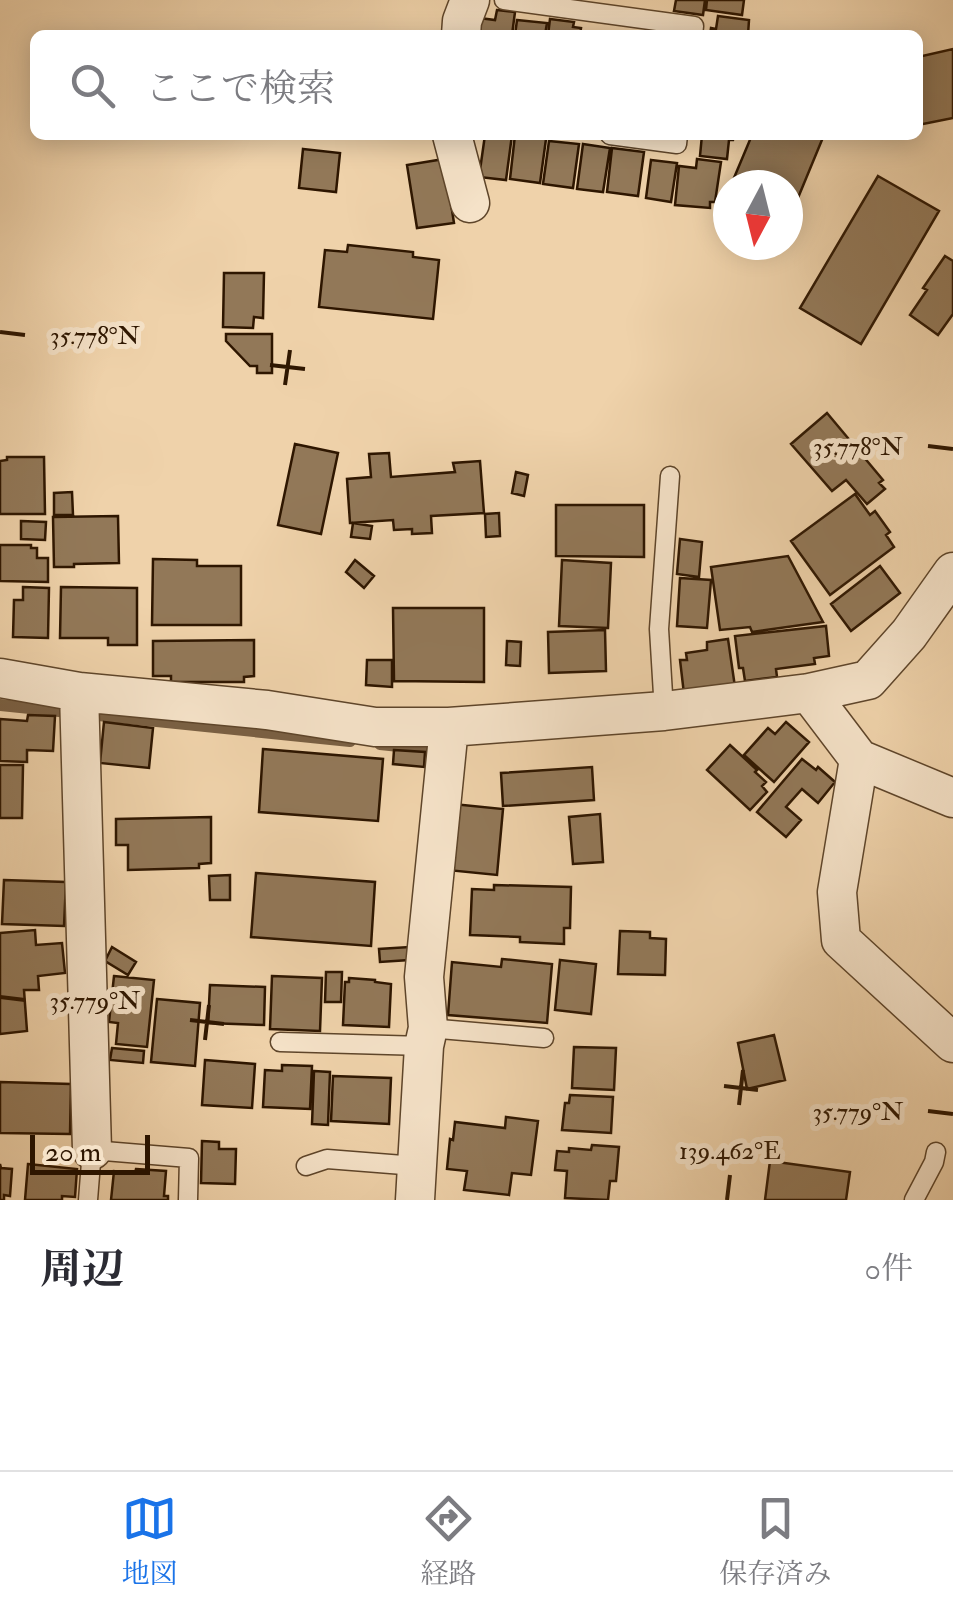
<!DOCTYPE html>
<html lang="ja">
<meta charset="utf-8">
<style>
body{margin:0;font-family:"IM FELL Double Pica","Noto Serif JP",serif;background:#f2f2f3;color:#2b2b33}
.compass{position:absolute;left:713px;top:170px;width:90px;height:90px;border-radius:50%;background:#fff;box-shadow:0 5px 25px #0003;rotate:187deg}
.scale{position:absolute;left:30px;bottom:25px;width:120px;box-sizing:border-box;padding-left:10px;border:5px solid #2e1600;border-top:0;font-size:28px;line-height:35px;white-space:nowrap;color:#2e1600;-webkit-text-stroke:8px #f5e2c8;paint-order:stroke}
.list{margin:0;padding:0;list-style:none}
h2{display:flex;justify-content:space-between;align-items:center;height:130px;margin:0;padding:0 40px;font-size:42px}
h2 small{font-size:32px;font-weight:400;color:#7c7c81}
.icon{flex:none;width:55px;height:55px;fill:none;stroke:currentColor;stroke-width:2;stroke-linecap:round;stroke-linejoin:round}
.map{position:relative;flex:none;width:953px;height:1200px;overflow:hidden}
.search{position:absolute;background:#fff;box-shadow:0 5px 25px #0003;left:30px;right:30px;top:30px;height:110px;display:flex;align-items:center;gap:25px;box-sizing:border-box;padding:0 35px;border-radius:15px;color:#7c7c81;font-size:38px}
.sheet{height:270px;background:#fff}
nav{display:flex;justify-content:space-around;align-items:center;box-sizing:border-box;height:140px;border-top:2px solid #e1e1e2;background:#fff;font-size:28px;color:#7c7c81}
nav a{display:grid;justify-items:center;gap:5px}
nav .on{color:#1a73e8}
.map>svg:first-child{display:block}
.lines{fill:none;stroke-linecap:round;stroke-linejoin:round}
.stream{stroke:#7a6043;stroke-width:12}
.building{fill:#927858;stroke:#2e1600;stroke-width:2.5}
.service-casing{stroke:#5e452a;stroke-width:21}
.minor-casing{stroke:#5e452a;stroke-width:41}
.service{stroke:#f5e2c8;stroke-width:18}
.minor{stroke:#f5e2c8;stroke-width:38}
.ticks{fill:none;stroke:#2e1600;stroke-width:4}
.ticks-label{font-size:25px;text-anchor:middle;fill:#2e1600;stroke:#f5e2c8;stroke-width:10;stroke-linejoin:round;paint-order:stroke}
</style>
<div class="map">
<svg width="953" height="1200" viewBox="0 0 953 1200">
<rect width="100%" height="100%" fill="#efd2aa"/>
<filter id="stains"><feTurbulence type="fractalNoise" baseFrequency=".002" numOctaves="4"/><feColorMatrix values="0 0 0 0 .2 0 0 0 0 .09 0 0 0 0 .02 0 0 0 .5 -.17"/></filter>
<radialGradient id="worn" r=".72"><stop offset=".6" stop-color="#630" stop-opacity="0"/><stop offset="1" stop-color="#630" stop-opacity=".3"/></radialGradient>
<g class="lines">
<path class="stream" d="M 0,705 L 350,741
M 380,744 L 428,749"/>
</g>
<path class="building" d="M 676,0 L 705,0 L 703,15 L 674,11 Z
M 707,0 L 744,0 L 742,15 L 706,10 Z
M 497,10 L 515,12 L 512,35 L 477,35 L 479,18 L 495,20 Z
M 718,16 L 749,20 L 748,35 L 710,35 L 711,28 L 716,29 Z
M 550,19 L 574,22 L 573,27 L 581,28 L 580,35 L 548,35 Z
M 517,20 L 547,23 L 545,35 L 515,35 Z
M 953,49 L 953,118 L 918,125 L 918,57 Z
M 485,135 L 512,135 L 506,180 L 479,177 Z
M 515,135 L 546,139 L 540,183 L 510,179 Z
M 702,135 L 734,135 L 733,140 L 729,140 L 727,159 L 700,156 Z
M 752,135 L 824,135 L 788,222 L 788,185 L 731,185 Z
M 549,141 L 579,144 L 573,188 L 543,184 Z
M 583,144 L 610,148 L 603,192 L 577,189 Z
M 612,148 L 644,152 L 638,196 L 607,192 Z
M 303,149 L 340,153 L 336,192 L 299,188 Z
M 444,159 L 454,223 L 417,228 L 407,165 Z
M 697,159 L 721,162 L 715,202 L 710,202 L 710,208 L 675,205 L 679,166 L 696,168 Z
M 651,160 L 677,163 L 671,202 L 646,198 Z
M 878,176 L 939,211 L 861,344 L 800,308 Z
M 348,245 L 413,252 L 413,257 L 439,260 L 433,319 L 319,307 L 325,250 L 347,252 Z
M 945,256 L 953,261 L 953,314 L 938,335 L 910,315 L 927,290 L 923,288 Z
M 224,273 L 264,273 L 263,318 L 254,317 L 253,328 L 223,327 Z
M 226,334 L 272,334 L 272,373 L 257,373 L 257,366 L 250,366 L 226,341 Z
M 827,413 L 883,480 L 879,483 L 885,489 L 867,504 L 846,480 L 832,491 L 791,444 Z
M 295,444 L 338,453 L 321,534 L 278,525 Z
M 389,453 L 391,477 L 455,472 L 453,463 L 480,461 L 484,513 L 431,516 L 432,533 L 412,534 L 412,529 L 394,530 L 393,520 L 350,523 L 347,479 L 371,477 L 369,454 Z
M 7,457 L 44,457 L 45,514 L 0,514 L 0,461 L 7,460 Z
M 516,472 L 528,475 L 524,496 L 512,493 Z
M 72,492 L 73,515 L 54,515 L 54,493 Z
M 855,494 L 870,515 L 875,511 L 890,532 L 886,535 L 894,547 L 830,595 L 791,541 Z
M 556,505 L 644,505 L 644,557 L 556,556 Z
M 499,513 L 500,536 L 486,537 L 485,514 Z
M 118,516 L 119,563 L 74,564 L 74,567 L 54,567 L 53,517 Z
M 21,521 L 46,522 L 45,540 L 21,539 Z
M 353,523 L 372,526 L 370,539 L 351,537 Z
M 680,539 L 702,542 L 699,577 L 677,574 Z
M 0,545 L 31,545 L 31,548 L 37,548 L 37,558 L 48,558 L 48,582 L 0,581 Z
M 788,556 L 823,622 L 752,632 L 750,627 L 720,630 L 711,567 Z
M 153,559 L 197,560 L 197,566 L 241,566 L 241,625 L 152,625 Z
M 355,560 L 374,576 L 364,588 L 346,572 Z
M 562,560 L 611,563 L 608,628 L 559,626 Z
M 880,566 L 900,593 L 851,631 L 831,604 Z
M 680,578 L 711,580 L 707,628 L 677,626 Z
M 23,587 L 49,588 L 48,638 L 13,637 L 14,600 L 23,600 Z
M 61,587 L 137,588 L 137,645 L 108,645 L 108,638 L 60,638 Z
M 393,608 L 484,608 L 484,682 L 394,681 Z
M 826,626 L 829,656 L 814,658 L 815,664 L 776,669 L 777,677 L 745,681 L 743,668 L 739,668 L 735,636 Z
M 605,630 L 606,671 L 549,673 L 548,632 Z
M 728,639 L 735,687 L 684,694 L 680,660 L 687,660 L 686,653 L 707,650 L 707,642 Z
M 254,640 L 254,676 L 244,677 L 244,682 L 171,682 L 171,676 L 153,676 L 153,641 Z
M 507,641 L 521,642 L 520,666 L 506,665 Z
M 367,660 L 392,660 L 392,687 L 366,685 Z
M 28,715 L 55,716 L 53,751 L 27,750 L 27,762 L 0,761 L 0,719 L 27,721 Z
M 104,722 L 153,728 L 149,768 L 100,763 Z
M 786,722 L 809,742 L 774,782 L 744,755 L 768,728 L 775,734 Z
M 730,745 L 757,770 L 755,772 L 766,782 L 762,786 L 767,792 L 750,810 L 707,770 Z
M 263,749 L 383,759 L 378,821 L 259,812 Z
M 394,750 L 425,752 L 424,767 L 393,764 Z
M 802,759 L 816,770 L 818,767 L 835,782 L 818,803 L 802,789 L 786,807 L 801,820 L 786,837 L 757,812 Z
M 0,765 L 23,765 L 22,818 L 0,818 Z
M 592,767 L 594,800 L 503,806 L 501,773 Z
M 453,804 L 503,809 L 497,875 L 447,870 Z
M 600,814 L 603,862 L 573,864 L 569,817 Z
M 211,817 L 211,863 L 199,864 L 199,868 L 128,870 L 128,845 L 116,845 L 116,819 Z
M 256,873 L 375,882 L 371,946 L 251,937 Z
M 230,875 L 230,900 L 210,900 L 209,876 Z
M 4,880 L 66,882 L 64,926 L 2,924 Z
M 494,885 L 571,887 L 570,928 L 564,928 L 564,944 L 520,942 L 520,937 L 470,935 L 472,889 L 494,890 Z
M 35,930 L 36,945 L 62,943 L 65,973 L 38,976 L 39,990 L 24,990 L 27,1031 L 0,1034 L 0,933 Z
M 620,931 L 650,932 L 650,938 L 666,939 L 665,975 L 618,974 Z
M 112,947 L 136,962 L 128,975 L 105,961 Z
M 409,947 L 409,960 L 380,962 L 379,949 Z
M 502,959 L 552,964 L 547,1023 L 448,1015 L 452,962 L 501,967 Z
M 560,960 L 596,964 L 591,1014 L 555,1010 Z
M 326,972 L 342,972 L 341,1002 L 325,1002 Z
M 114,976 L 154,980 L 147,1047 L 116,1044 L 118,1023 L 109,1022 Z
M 272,976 L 322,978 L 320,1031 L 270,1029 Z
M 349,978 L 375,980 L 375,982 L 391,984 L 389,1027 L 343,1025 L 345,982 L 349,982 Z
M 210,985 L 265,987 L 264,1025 L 208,1023 Z
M 157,999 L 200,1003 L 195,1066 L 151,1062 Z
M 774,1035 L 785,1080 L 747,1089 L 738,1043 Z
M 574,1047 L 616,1048 L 614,1090 L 572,1088 Z
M 112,1048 L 144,1051 L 143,1063 L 110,1060 Z
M 205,1060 L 255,1064 L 252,1108 L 202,1105 Z
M 282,1065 L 312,1066 L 310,1109 L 263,1107 L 265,1070 L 282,1071 Z
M 314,1071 L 330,1072 L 328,1125 L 312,1124 Z
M 333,1076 L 391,1078 L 389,1124 L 331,1121 Z
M 0,1082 L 71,1084 L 70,1134 L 0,1133 Z
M 570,1095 L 613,1097 L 611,1133 L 562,1130 L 565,1103 L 569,1103 Z
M 506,1117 L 538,1121 L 531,1175 L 512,1173 L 509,1195 L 464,1190 L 467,1171 L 447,1169 L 450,1139 L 453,1140 L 455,1122 L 505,1128 Z
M 202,1141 L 219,1142 L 219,1149 L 236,1149 L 235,1184 L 201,1183 Z
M 592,1145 L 619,1147 L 616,1181 L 610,1181 L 608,1200 L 565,1198 L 567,1171 L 555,1170 L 557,1151 L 569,1152 L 569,1148 L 591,1150 Z
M 770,1161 L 850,1172 L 846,1200 L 765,1200 Z
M 0,1164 L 1,1168 L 12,1169 L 10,1196 L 4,1195 L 4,1200 L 0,1200 Z
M 28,1164 L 77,1169 L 75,1197 L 62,1196 L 62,1200 L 25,1200 Z
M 136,1169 L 166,1171 L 164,1196 L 168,1196 L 168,1200 L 111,1200 L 114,1171 L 135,1173 Z"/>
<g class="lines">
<g class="service-casing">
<path id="service" d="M 504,0 L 694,26 L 693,35
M 610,135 L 677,144 L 678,135
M 664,711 L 659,629 L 670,476
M 428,1028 L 544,1038
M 280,1042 L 424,1046
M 306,1166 L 327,1159 L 416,1166
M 88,1200 L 92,1150 L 189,1158 L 188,1200
M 914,1200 L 934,1162 L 936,1152"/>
</g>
<g class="minor-casing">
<path id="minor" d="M 461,35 L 462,21 L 470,0
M 452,135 L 470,203
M 0,678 L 79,692 L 267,710 L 375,727 L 449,727 L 664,711 L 809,693 L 868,680 L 909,634 L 953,572
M 79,692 L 92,1150
M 809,693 L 859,759 L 953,798
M 859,759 L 837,892 L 841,940 L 953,1043
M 415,1200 L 424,1046 L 428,1028 L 424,977 L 449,727"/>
</g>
<use href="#service" class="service"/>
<use href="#minor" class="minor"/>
</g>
<path class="ticks" d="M 0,332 L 25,335M 270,365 L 305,369M 285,385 L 290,350M 928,446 L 953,449M 0,997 L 25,1000M 190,1020 L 224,1024M 205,1040 L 209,1005M 724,1086 L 758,1090M 739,1105 L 743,1070M 928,1111 L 953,1114M 727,1200 L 730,1175"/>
<g class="ticks-label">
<text x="95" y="344">35.778°N</text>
<text x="858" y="455">35.778°N</text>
<text x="95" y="1009">35.779°N</text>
<text x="858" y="1120">35.779°N</text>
<text x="730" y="1159">139.462°E</text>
</g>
<rect width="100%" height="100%" filter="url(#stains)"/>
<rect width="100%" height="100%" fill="url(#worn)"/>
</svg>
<svg class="compass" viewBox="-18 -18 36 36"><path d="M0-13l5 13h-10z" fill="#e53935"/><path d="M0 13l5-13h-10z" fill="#7c7c81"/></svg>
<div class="scale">20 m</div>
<div class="search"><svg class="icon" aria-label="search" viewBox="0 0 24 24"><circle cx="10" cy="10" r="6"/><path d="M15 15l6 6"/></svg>ここで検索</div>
</div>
<section class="sheet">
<h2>周辺<small>0件</small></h2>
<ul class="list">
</ul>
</section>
<nav>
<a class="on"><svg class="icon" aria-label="map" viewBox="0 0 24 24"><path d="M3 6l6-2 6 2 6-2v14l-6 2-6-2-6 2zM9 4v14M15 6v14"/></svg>地図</a>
<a><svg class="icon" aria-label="directions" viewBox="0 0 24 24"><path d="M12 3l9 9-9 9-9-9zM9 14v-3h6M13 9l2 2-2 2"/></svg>経路</a>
<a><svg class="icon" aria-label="saved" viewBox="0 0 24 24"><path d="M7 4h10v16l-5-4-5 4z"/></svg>保存済み</a>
</nav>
